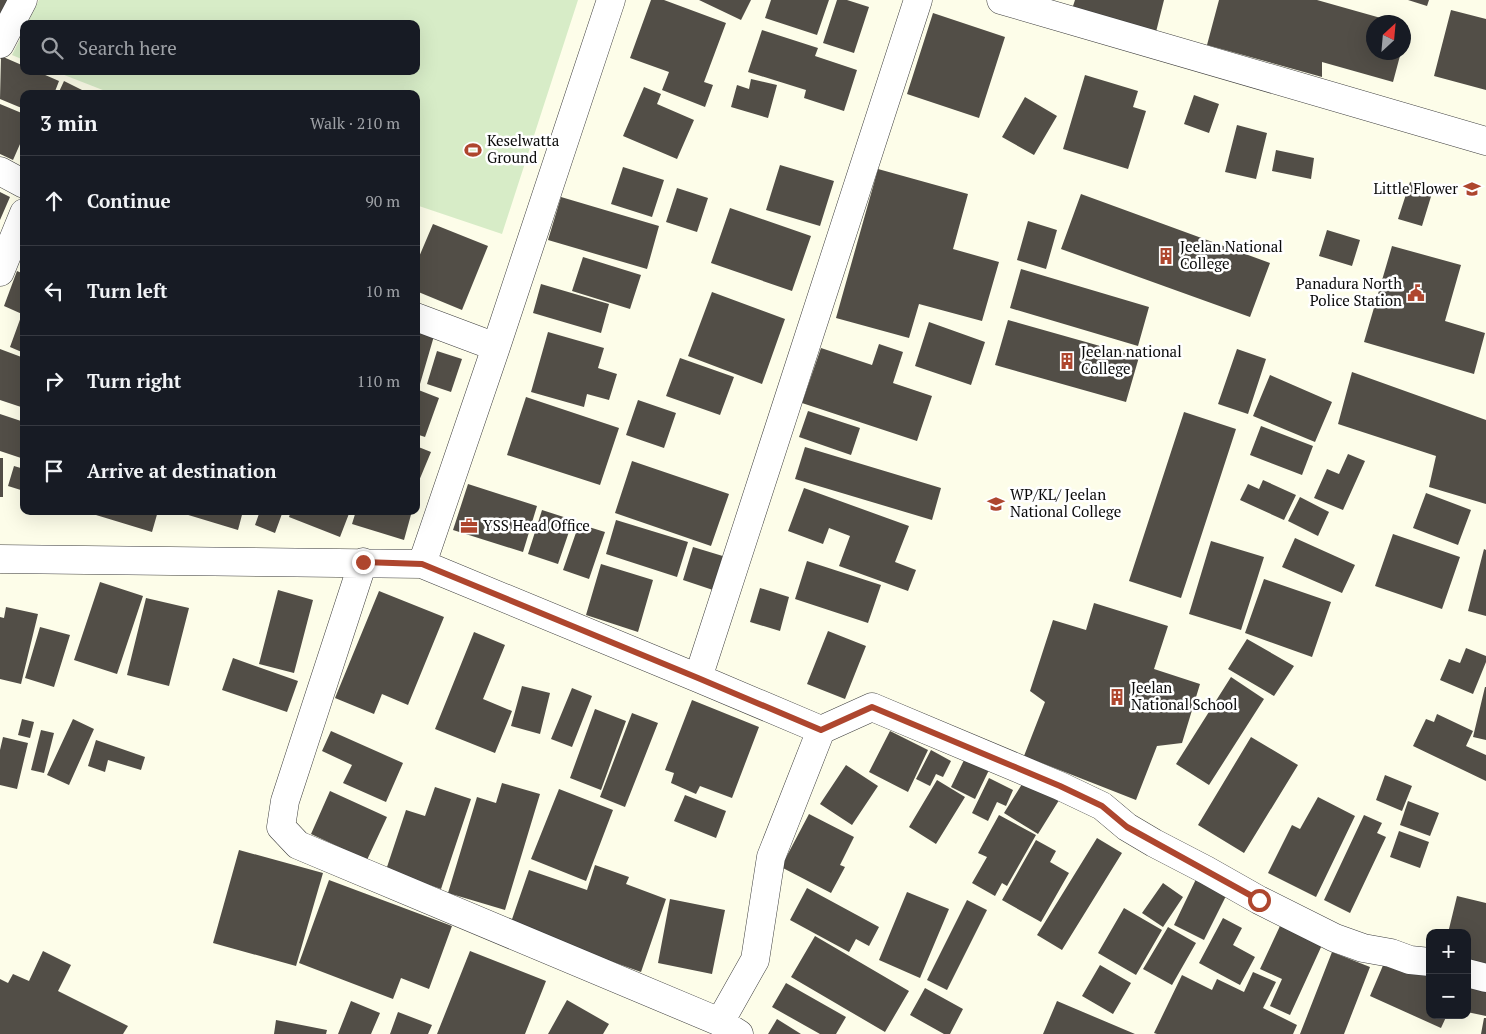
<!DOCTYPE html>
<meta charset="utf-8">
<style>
body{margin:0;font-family:"PT Serif",serif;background:#242831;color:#f1f3f6}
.controls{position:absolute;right:15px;bottom:15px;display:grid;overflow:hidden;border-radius:10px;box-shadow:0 5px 20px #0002}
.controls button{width:45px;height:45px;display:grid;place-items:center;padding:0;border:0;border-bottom:1px solid #363941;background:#171b24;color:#f1f3f6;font:25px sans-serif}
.compass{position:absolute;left:1366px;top:15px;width:45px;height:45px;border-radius:50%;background:#171b24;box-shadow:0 5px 20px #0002;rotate:26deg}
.stop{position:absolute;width:15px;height:15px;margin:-11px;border:4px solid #ae462e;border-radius:50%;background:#fff}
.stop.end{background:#ae462e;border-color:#fff;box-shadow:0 1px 5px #0008}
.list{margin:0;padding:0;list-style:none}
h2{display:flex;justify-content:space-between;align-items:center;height:65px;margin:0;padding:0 20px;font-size:21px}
h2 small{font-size:16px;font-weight:400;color:#9ea1a6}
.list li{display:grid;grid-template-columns:32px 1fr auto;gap:15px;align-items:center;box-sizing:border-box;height:90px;padding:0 20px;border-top:1px solid #363941}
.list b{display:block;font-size:19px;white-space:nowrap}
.list em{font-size:16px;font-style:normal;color:#9ea1a6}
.icon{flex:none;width:28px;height:28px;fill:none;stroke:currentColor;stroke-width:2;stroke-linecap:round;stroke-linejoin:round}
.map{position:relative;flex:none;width:1486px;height:1034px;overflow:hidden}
.search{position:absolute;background:#171b24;box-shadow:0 5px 20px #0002;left:20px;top:20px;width:400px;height:55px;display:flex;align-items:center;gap:12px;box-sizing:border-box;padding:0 18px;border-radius:10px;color:#9ea1a6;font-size:19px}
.panel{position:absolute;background:#171b24;box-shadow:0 5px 20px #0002;left:20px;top:90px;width:400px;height:425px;border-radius:10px}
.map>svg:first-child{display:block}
.pitch{fill:#d7ecc7}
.building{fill:#524e47}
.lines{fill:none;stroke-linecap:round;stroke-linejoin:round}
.street-casing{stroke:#3d3d3d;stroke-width:29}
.street{stroke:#fff;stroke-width:28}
.route{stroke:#ae462e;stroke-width:6}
.labels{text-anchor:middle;stroke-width:5;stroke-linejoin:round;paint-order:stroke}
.poi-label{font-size:15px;fill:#0a0a0a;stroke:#fff;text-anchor:start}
</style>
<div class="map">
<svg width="1486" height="1034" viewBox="0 0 1486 1034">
<rect width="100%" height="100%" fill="#fdfde9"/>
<path class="pitch" d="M 39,0 L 578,0 L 502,234 L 416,205 L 416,94 L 113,94 L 54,71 L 416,71 L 416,24 L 27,24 Z
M 24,31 L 24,60 L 12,55 Z"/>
<path class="building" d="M 0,0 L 11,0 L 0,22 Z
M 651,0 L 664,0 L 726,23 L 704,82 L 713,85 L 705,107 L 662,90 L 669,72 L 630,58 Z
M 699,0 L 751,0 L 741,20 Z
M 771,0 L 829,0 L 817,35 L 765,18 Z
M 837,0 L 847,0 L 869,7 L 854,53 L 823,43 Z
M 1075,0 L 1164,0 L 1156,32 L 1072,9 Z
M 1219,0 L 1317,0 L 1395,22 L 1374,22 L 1374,52 L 1401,52 L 1393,82 L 1322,62 L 1322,77 L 1207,45 Z
M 1408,0 L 1429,0 L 1427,6 Z
M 1451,10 L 1486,19 L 1486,90 L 1434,76 Z
M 933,13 L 1005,37 L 979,118 L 907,94 Z
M 1404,24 L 1408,26 L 1404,42 Z
M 762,30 L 818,48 L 815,56 L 857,70 L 844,111 L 804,98 L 806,90 L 748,72 Z
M 1,56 L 24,66 L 24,71 L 36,71 L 59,81 L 54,94 L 24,94 L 24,109 L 0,99 Z
M 1085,75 L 1138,91 L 1133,107 L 1146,111 L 1128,169 L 1063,149 Z
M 751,79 L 777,85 L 768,118 L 731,107 L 737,85 L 749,89 Z
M 64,81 L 90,94 L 58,94 Z
M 644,87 L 661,94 L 657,104 L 694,120 L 677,159 L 623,136 Z
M 1194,95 L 1219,104 L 1209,133 L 1184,124 Z
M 1025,97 L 1057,116 L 1034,155 L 1002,137 Z
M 0,104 L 24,114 L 24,135 L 13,160 L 0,154 Z
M 1237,125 L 1267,133 L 1256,179 L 1225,172 Z
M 1276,150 L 1314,158 L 1311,179 L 1272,171 Z
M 780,165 L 834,181 L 820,226 L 766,210 Z
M 623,167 L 664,180 L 652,217 L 611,204 Z
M 878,169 L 968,194 L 953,249 L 999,262 L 982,321 L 919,304 L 909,338 L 836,318 Z
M 1410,182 L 1433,190 L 1422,226 L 1398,219 Z
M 677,188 L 708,198 L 697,232 L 666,222 Z
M 0,192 L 10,197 L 0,220 Z
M 1081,194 L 1270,263 L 1250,317 L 1061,249 Z
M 561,197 L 659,226 L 647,269 L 548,240 Z
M 730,208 L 811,236 L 792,291 L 711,263 Z
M 1028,221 L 1057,230 L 1046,269 L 1017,260 Z
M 433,224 L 488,246 L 462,310 L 416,291 L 416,264 Z
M 1327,230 L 1360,240 L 1352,266 L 1319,256 Z
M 1392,246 L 1461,265 L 1445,321 L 1485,333 L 1474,374 L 1364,342 Z
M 583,257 L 641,275 L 630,309 L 572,291 Z
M 1021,269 L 1149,307 L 1138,346 L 1010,308 Z
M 17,271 L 24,274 L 24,353 L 10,347 L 22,314 L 4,306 Z
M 541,284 L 609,304 L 601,333 L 533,313 Z
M 712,292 L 785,319 L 762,384 L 688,356 Z
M 1008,320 L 1139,357 L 1126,402 L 995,365 Z
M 929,322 L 985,342 L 971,385 L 915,366 Z
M 416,330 L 434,336 L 420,384 L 416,382 Z
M 548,332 L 604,348 L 598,368 L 617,374 L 609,400 L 587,394 L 584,407 L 531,392 Z
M 879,344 L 903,352 L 893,383 L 932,396 L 917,441 L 802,403 L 821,348 L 872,365 Z
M 0,349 L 24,358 L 24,408 L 0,400 Z
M 1237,349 L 1266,359 L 1248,414 L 1218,404 Z
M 437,351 L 462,359 L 451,392 L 427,384 Z
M 680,358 L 734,377 L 720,415 L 666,396 Z
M 1352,372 L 1486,420 L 1486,504 L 1429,487 L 1436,456 L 1338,424 Z
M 1270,375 L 1332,402 L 1315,442 L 1253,416 Z
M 416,389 L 439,398 L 425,437 L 416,434 Z
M 526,397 L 619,428 L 600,485 L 507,455 Z
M 638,400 L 676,413 L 664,448 L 626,435 Z
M 808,411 L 860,428 L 851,455 L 799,437 Z
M 1184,412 L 1236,429 L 1181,598 L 1129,581 Z
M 0,414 L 24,422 L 24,459 L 0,451 Z
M 1261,426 L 1313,446 L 1302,475 L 1250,455 Z
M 416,446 L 431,452 L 416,488 Z
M 805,447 L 941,488 L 932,520 L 795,479 Z
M 1348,454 L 1365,461 L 1343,510 L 1314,498 L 1327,469 L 1339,474 Z
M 0,458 L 3,458 L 3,497 L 0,497 Z
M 632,461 L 729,494 L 711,546 L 615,513 Z
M 14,466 L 24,469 L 24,491 L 8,486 Z
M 1263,480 L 1296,495 L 1284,520 L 1240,500 L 1248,484 L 1259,489 Z
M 468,484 L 537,506 L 523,552 L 453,530 Z
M 804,488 L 909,526 L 895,562 L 916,570 L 908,591 L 839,566 L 850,536 L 829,528 L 823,544 L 788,531 Z
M 1426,493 L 1471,510 L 1458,545 L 1413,528 Z
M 1300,497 L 1329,512 L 1318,536 L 1288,521 Z
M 542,510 L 573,520 L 558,564 L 528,554 Z
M 97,511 L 158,511 L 152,532 L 96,515 Z
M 186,511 L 243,511 L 238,530 L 185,514 Z
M 260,511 L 283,511 L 275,533 L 255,525 Z
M 291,511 L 350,511 L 340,537 L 289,517 Z
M 356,511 L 412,511 L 404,540 L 352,524 Z
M 616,520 L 688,542 L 677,577 L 606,554 Z
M 579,524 L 605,532 L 589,579 L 563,570 Z
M 1393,534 L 1460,557 L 1442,609 L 1375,586 Z
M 1295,538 L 1355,565 L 1342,593 L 1282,567 Z
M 1211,541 L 1264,557 L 1241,630 L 1189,614 Z
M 693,547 L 726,557 L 716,591 L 683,580 Z
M 1484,549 L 1486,550 L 1486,616 L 1468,611 Z
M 807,561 L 881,585 L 868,623 L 795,599 Z
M 601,564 L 653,580 L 638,632 L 586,615 Z
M 1264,579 L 1331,602 L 1312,657 L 1245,633 Z
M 100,582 L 143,596 L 117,674 L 74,660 Z
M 760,588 L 789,597 L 780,631 L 750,622 Z
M 278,590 L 313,600 L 294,673 L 259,664 Z
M 379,591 L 444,617 L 408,705 L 382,694 L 374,714 L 335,698 Z
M 146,598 L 189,608 L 169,686 L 127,675 Z
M 1094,603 L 1168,626 L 1154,669 L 1200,684 L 1182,743 L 1157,746 L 1136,800 L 1024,756 L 1045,702 L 1030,691 L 1053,620 L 1086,630 Z
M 6,607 L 38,614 L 21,684 L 0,679 L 0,617 L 4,618 Z
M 40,627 L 70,635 L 54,687 L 25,678 Z
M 828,631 L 866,646 L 845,699 L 807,684 Z
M 474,632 L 505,645 L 483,699 L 512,711 L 495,753 L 435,729 Z
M 1247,639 L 1294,666 L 1274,696 L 1228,669 Z
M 1466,648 L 1486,656 L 1486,662 L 1473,694 L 1440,680 L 1449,659 L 1460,663 Z
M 233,658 L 298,681 L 287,712 L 222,690 Z
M 1231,677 L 1264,699 L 1209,785 L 1176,764 Z
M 522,686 L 550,693 L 540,734 L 511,726 Z
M 1485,687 L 1486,687 L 1486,740 L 1473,737 Z
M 572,688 L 592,696 L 572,747 L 551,739 Z
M 692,700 L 759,727 L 732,798 L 700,786 L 696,794 L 671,783 L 674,773 L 665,770 Z
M 595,709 L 626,721 L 601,790 L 570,778 Z
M 632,713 L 658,723 L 625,807 L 600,797 Z
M 1437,714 L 1473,731 L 1466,746 L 1486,755 L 1486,781 L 1413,746 L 1426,719 L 1434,722 Z
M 22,719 L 34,722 L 30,738 L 18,735 Z
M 73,719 L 94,729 L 69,785 L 47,775 Z
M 41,730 L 54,733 L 44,773 L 31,770 Z
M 331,731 L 403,763 L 386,802 L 343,783 L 352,765 L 322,751 Z
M 890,731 L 928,750 L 908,792 L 869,772 Z
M 3,737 L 28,743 L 17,789 L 0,785 L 0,750 Z
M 1251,737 L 1298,765 L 1244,853 L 1198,825 Z
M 96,740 L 145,757 L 141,770 L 108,760 L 105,772 L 88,766 Z
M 931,750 L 951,761 L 943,777 L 936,774 L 930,786 L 916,779 Z
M 965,758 L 989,770 L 975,799 L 951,787 Z
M 846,765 L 878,786 L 852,825 L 820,804 Z
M 1385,775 L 1412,786 L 1402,811 L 1376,800 Z
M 1027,776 L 1061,797 L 1038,834 L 1004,813 Z
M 989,778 L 1013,790 L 1006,806 L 997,802 L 988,821 L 972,813 Z
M 937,780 L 965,797 L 936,844 L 909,827 Z
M 502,783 L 540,794 L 505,910 L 448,893 L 477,797 L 496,803 Z
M 435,787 L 471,799 L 441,889 L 386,870 L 406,810 L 425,816 Z
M 559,789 L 613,810 L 586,881 L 531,859 Z
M 330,791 L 387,817 L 367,860 L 311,834 Z
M 685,795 L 726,811 L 716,838 L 674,821 Z
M 1318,797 L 1355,816 L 1316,897 L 1268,873 L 1292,825 L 1300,829 Z
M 1408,801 L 1439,813 L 1430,836 L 1400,825 Z
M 809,814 L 854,837 L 840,865 L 845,867 L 831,893 L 781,867 Z
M 999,815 L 1036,835 L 1007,886 L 1002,883 L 995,896 L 972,883 L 987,857 L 978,853 Z
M 1364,815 L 1382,823 L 1377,833 L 1386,837 L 1350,913 L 1324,900 Z
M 1399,831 L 1429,842 L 1420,868 L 1390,857 Z
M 1097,838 L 1122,853 L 1062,950 L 1037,935 Z
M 1036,840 L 1056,851 L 1050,862 L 1069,873 L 1041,922 L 1002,900 Z
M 239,850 L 323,873 L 296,966 L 213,943 Z
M 595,865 L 629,877 L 626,884 L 666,899 L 641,972 L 510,925 L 529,870 L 587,890 Z
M 1198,875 L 1229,890 L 1204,940 L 1174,925 Z
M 329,880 L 452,926 L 429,989 L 401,978 L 393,999 L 299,963 Z
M 1163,883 L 1183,897 L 1163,927 L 1142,913 Z
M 807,888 L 879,927 L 869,946 L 856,939 L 849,952 L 790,920 Z
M 907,892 L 949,909 L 920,978 L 879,960 Z
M 1457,896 L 1486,903 L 1486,971 L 1467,966 L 1467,933 L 1448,933 Z
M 670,899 L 725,910 L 712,974 L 658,963 Z
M 967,900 L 987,910 L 947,990 L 927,980 Z
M 1124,908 L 1162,930 L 1136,975 L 1098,953 Z
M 1223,918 L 1242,928 L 1233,945 L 1255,957 L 1240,985 L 1199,963 Z
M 1280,926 L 1322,945 L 1290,1015 L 1270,1006 L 1282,979 L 1260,969 Z
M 1168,927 L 1196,943 L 1172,985 L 1143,969 Z
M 815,936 L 909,991 L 885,1032 L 791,977 Z
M 43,951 L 71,965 L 58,991 L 128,1026 L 123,1034 L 0,1034 L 0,979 L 8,983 L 13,974 L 29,981 Z
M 470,951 L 546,981 L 525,1034 L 437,1034 Z
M 1332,952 L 1370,967 L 1344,1034 L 1300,1034 Z
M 1387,956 L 1430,976 L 1430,1015 L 1447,1015 L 1441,1028 L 1370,996 Z
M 1100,965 L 1131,983 L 1113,1014 L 1082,996 Z
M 1253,972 L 1276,982 L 1263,1008 L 1297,1025 L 1293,1034 L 1157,1034 L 1154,1033 L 1182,975 L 1212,990 L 1217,979 L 1244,992 Z
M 786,983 L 846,1017 L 836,1034 L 820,1034 L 772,1007 Z
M 1467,983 L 1486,985 L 1486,1016 L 1467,1012 Z
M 925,988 L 963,1009 L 950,1034 L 944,1034 L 910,1015 Z
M 567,1000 L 609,1024 L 603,1034 L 548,1034 Z
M 351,1001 L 380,1013 L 371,1034 L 338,1034 Z
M 1057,1001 L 1135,1034 L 1043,1034 Z
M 398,1012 L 432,1025 L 428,1034 L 390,1034 Z
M 1484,1018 L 1486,1018 L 1486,1034 L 1481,1034 Z
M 777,1019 L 801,1034 L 768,1034 Z
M 276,1020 L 327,1030 L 326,1034 L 274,1034 Z"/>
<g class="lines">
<g class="street-casing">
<path id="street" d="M 1001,0 L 1486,141
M 0,44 L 23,0
M 0,171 L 24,184
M 0,272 L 24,213
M 416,317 L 496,347
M 0,559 L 422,564 L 698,678 L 821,730 L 872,707 L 1060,786 L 1102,806 L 1127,827 L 1154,843 L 1206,870 L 1259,900 L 1335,938 L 1363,948 L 1391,953 L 1410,960 L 1430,962
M 363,562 L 285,801 L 281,827 L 298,845 L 720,1022 L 739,1034
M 422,564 L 496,347 L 611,0
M 698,678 L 918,0
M 1467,973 L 1486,978
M 720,1022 L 755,960 L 771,857 L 821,730"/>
</g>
<use href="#street" class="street"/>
</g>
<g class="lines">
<path class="route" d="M 363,562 L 422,564 L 698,678 L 821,730 L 872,707 L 1060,786 L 1102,806 L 1127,827 L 1259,900"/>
</g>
<defs>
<g id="stadium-bare" transform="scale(1.35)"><path d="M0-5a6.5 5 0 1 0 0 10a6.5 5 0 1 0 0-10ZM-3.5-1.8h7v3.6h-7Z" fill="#ae462e" stroke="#fff" stroke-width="2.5" paint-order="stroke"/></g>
<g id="school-bare" transform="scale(1.35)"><path d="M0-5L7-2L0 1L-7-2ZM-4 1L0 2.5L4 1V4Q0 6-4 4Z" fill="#ae462e" stroke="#fff" stroke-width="2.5" paint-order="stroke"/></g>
<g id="building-bare" transform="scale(1.35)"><path d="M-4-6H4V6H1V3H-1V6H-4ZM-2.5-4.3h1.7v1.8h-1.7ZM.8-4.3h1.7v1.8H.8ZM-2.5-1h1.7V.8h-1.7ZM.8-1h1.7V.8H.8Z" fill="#ae462e" stroke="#fff" stroke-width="2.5" paint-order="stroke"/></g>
<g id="civic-bare" transform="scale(1.35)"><path d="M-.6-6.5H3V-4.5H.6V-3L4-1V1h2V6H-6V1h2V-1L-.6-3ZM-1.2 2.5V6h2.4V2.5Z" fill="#ae462e" stroke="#fff" stroke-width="2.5" paint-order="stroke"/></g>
<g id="office-bare" transform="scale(1.35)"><path d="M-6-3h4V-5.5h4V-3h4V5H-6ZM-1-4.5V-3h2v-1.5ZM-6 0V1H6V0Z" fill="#ae462e" stroke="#fff" stroke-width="2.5" paint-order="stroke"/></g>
</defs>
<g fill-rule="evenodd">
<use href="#stadium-bare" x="473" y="150"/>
<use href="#school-bare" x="1472" y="189"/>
<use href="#building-bare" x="1166" y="256"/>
<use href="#civic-bare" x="1416" y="293"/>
<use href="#building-bare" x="1067" y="361"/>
<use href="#school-bare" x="996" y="504"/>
<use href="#office-bare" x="469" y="526"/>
<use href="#building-bare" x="1117" y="697"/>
</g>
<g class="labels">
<g class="poi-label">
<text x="487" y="146">Keselwatta<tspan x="487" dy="17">Ground</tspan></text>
<text x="1458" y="194" text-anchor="end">Little Flower</text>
<text x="1180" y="252">Jeelan National<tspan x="1180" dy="17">College</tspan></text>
<text x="1402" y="289" text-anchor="end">Panadura North<tspan x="1402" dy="17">Police Station</tspan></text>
<text x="1081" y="357">Jeelan national<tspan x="1081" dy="17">College</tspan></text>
<text x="1010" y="500">WP/KL/ Jeelan<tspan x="1010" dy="17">National College</tspan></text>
<text x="483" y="531">YSS Head Office</text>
<text x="1131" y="693">Jeelan<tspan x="1131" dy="17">National School</tspan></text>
</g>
</g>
</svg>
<div class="controls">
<button>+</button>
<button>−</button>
</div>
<svg class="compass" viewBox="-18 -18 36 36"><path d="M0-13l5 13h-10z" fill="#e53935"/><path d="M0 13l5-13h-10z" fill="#9ea1a6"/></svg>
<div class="stop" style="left:1259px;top:900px"></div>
<div class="stop end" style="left:363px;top:562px"></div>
<div class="search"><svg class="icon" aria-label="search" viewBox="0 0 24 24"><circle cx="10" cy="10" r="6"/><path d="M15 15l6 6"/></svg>Search here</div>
<section class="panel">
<h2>3 min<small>Walk · 210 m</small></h2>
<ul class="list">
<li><svg class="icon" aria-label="ahead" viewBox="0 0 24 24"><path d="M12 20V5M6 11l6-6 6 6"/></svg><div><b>Continue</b></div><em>90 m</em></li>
<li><svg class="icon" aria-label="left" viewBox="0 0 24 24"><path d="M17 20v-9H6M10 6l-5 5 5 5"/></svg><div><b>Turn left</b></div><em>10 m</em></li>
<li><svg class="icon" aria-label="right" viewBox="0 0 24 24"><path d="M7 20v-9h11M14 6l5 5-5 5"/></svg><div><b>Turn right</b></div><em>110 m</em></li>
<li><svg class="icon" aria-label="arrive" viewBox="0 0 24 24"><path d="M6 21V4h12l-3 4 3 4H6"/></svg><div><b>Arrive at destination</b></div></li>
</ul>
</section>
</div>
